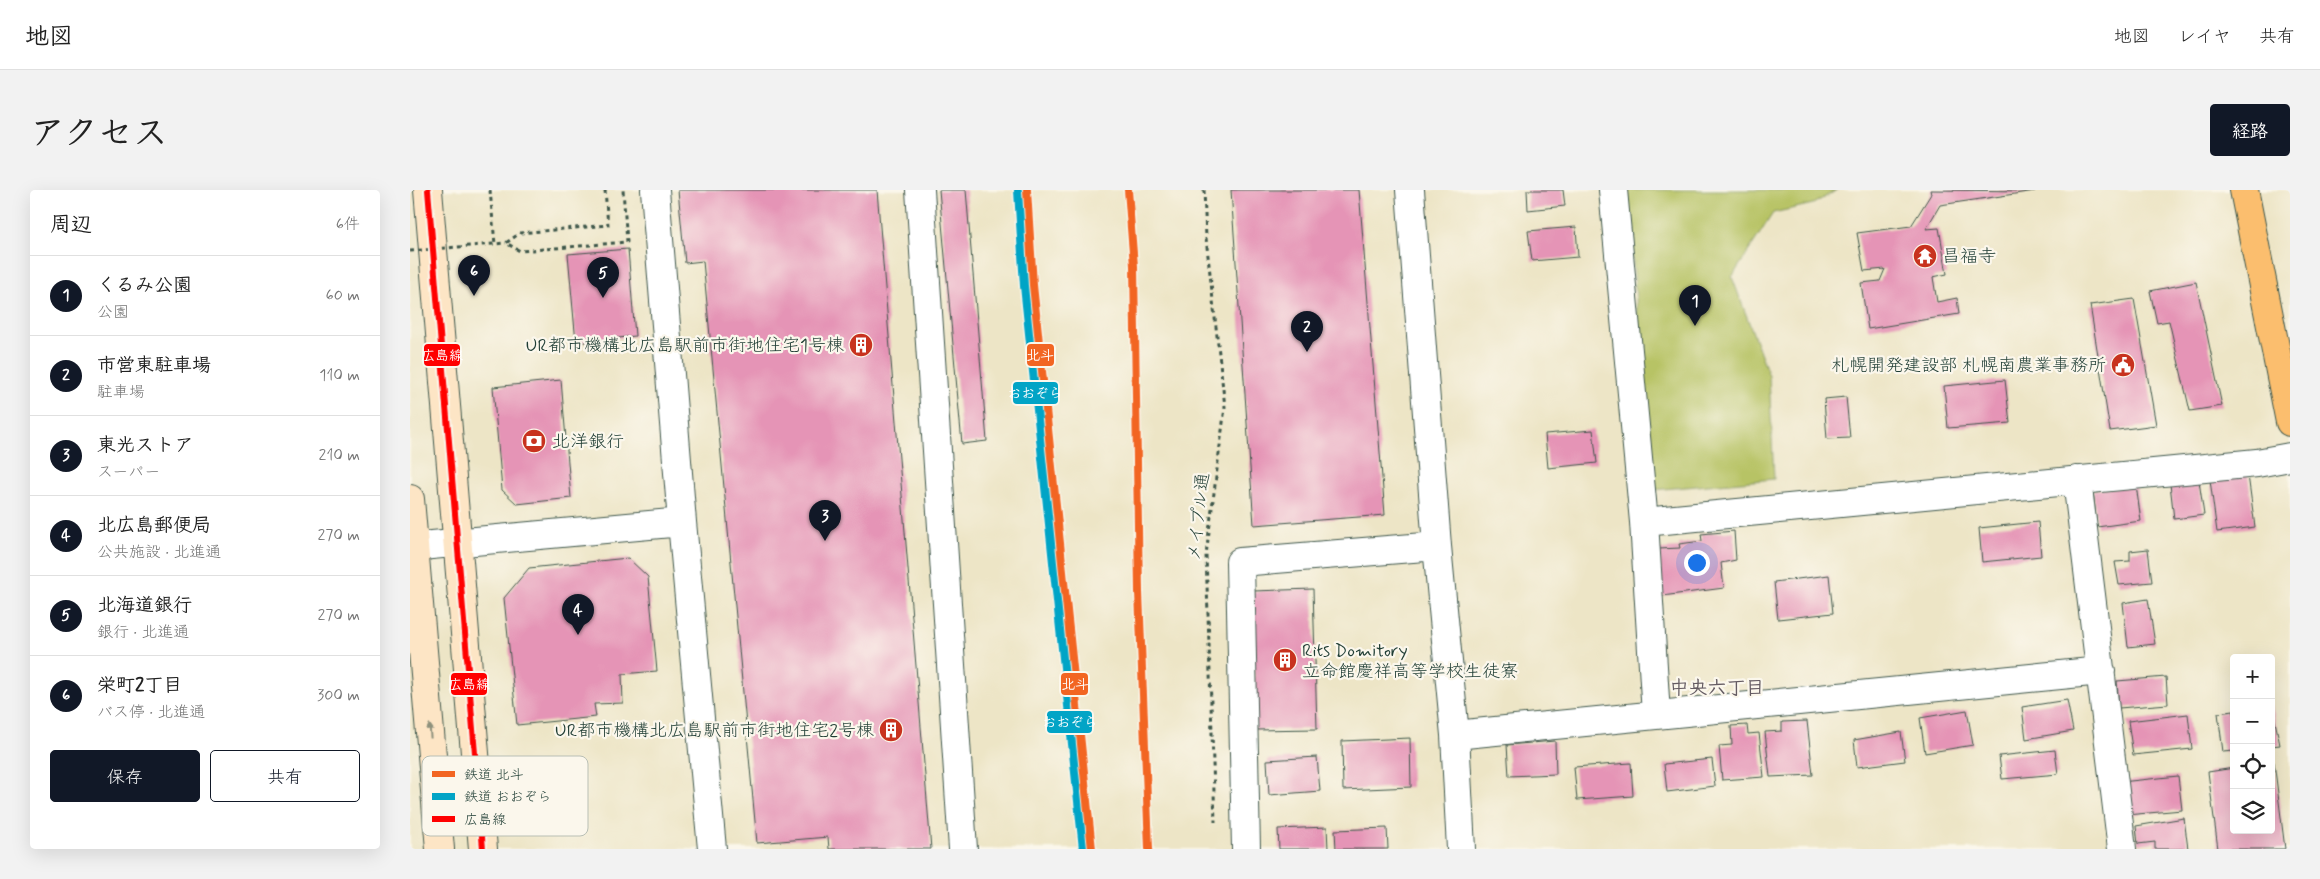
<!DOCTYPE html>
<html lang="ja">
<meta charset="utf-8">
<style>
body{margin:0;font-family:Mynerve,"Klee One",sans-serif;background:#f2f2f2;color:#222}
.controls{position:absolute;right:15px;bottom:15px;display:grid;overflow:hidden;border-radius:5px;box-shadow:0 5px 20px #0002}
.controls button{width:45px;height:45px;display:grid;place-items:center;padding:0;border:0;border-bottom:1px solid #e0e0e0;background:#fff;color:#222;font:25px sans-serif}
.you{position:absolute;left:1286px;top:372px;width:18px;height:18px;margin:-12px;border:4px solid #fff;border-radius:50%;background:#1a73e8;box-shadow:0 0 0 8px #1a73e833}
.badge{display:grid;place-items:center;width:32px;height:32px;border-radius:50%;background:#111827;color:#fff;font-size:16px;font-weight:700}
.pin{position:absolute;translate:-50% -41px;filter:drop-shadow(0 1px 2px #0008)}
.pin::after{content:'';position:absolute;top:26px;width:18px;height:15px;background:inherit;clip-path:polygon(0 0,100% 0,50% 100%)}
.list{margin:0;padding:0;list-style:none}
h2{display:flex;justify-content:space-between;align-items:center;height:65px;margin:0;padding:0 20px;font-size:21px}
h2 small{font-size:16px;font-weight:400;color:#767676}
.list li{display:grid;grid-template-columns:32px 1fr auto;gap:15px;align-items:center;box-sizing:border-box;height:80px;padding:0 20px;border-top:1px solid #e0e0e0}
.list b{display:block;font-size:19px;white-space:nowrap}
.list p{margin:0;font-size:16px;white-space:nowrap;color:#767676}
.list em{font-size:16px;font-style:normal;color:#767676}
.actions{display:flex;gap:10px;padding:15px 20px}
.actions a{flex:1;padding:11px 0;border:1px solid #111827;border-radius:5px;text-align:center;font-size:18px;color:#111827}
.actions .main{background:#111827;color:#fff}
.icon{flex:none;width:28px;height:28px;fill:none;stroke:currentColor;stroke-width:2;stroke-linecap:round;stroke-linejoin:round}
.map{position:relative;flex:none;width:1880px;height:659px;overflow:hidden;border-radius:5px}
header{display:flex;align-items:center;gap:30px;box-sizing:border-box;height:70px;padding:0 25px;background:#fff;border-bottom:1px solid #e0e0e0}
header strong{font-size:24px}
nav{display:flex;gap:28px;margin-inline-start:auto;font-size:18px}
.intro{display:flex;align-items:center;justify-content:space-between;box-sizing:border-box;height:120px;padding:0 30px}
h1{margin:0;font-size:35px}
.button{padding:12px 22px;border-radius:5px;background:#111827;color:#fff;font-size:18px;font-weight:700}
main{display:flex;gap:30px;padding:0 30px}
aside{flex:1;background:#fff;border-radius:5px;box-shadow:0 5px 20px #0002}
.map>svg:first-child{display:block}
.green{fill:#b7c365;stroke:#6b804c}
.building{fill:#e594b6}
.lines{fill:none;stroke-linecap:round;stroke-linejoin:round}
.street-casing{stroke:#3e564a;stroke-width:30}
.secondary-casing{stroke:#3e564a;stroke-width:30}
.primary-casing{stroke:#3e564a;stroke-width:30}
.path{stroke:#3e564a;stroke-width:3;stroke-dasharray:4 4;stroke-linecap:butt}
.street{stroke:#fff;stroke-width:28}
.secondary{stroke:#fde5c5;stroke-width:28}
.primary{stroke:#fbbe6e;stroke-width:28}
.path-bridge{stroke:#3e564a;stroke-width:3;stroke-dasharray:4 4;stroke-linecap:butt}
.bus-1-casing{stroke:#fbf7ec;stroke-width:10}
.bus-1{stroke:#f00;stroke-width:6}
.rail-1-casing{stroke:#fbf7ec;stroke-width:11}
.rail-2-casing{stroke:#fbf7ec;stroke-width:11}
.rail-1{stroke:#f26522;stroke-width:8}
.rail-2{stroke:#02a4c6;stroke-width:8}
.oneway{fill:#8e917c}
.labels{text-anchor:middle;stroke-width:4.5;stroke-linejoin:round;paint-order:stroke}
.poi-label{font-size:18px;fill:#1f3d34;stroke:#fbf7ec;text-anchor:start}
.street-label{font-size:18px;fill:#1f3d34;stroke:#fbf7ec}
.neighbourhood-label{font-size:19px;font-weight:bold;fill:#645b62;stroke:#fbf7ec}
.key{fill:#fbf7ec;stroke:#b9bfb5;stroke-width:1}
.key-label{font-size:14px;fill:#1f3d34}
.line-badge{stroke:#fbf7ec;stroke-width:2}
.badge-label{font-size:14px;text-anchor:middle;font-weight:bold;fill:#fff}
</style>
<header>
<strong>地図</strong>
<nav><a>地図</a><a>レイヤ</a><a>共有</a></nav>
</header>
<div class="intro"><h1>アクセス</h1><a class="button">経路</a></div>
<main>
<aside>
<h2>周辺<small>6件</small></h2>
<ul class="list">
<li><span class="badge">1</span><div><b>くるみ公園</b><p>公園</p></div><em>60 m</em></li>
<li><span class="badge">2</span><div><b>市営東駐車場</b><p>駐車場</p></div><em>110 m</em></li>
<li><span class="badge">3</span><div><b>東光ストア</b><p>スーパー</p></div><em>210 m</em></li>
<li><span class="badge">4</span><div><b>北広島郵便局</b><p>公共施設 · 北進通</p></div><em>270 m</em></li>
<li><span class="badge">5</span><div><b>北海道銀行</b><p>銀行 · 北進通</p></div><em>270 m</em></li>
<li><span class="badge">6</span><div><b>栄町2丁目</b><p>バス停 · 北進通</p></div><em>300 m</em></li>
</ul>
<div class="actions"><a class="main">保存</a><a>共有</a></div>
</aside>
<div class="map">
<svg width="1880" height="659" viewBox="0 0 1880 659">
<rect width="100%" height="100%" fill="#fbf7ec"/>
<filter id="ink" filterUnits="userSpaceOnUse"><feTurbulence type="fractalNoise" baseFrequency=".02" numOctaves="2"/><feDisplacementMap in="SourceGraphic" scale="10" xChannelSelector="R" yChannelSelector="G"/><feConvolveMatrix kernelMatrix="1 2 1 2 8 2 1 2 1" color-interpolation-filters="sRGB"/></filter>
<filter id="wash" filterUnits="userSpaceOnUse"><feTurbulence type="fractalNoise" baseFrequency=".0096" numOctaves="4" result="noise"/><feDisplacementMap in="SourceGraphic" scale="20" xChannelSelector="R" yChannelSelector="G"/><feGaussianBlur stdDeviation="1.12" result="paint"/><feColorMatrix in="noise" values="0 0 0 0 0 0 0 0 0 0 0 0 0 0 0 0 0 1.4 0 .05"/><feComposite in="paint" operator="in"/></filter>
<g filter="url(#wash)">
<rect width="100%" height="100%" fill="#ede5c6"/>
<path class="green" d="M 1217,0 L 1427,0 L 1403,14 L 1363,23 L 1322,87 L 1359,186 L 1364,289 L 1242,300 Z"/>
<g id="blocks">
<path class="building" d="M 268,0 L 467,0 L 521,659 L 419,659 L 418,647 L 347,653 L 293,71 L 275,73 Z
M 529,0 L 556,0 L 577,251 L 552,254 Z
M 821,0 L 949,0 L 975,325 L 844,335 Z
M 1117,0 L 1153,0 L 1155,16 L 1118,20 Z
M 1520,0 L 1625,1 L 1530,15 L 1516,39 L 1529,38 L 1537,84 L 1523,87 L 1527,112 L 1547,108 L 1549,124 L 1458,139 L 1451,93 L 1470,91 L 1475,79 L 1454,81 L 1447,43 L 1501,36 L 1521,4 Z
M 1166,37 L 1168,67 L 1122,71 L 1118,41 Z
M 218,59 L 225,146 L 166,153 L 158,64 Z
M 1786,92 L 1812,216 L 1780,221 L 1759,131 L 1747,133 L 1740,101 Z
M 1724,109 L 1746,235 L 1700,241 L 1680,115 Z
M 151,190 L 161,308 L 107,314 L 92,300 L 83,197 Z
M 1595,190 L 1600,233 L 1538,238 L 1534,196 Z
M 1436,207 L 1440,248 L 1417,249 L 1414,209 Z
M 1183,240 L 1187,273 L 1138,278 L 1135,244 Z
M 1838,285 L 1845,337 L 1807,342 L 1800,290 Z
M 1789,291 L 1794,325 L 1764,329 L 1760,294 Z
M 1726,295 L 1731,331 L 1687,337 L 1683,300 Z
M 1628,332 L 1631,366 L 1572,372 L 1569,338 Z
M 1324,341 L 1326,370 L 1311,373 L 1314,398 L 1252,406 L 1249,359 L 1270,358 L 1269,354 L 1292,351 L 1291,344 Z
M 1738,359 L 1742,392 L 1709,395 L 1705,372 L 1720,371 L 1720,361 Z
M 218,368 L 238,387 L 247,481 L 212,484 L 213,513 L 184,514 L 186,527 L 107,535 L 94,408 L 119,378 Z
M 1419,385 L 1423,423 L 1368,429 L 1364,392 Z
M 903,399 L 907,539 L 845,540 L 843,401 Z
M 1738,409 L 1745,454 L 1718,457 L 1713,413 Z
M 1756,487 L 1758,514 L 1709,518 L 1707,491 Z
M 1657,510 L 1663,541 L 1616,549 L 1612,517 Z
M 1861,512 L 1870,555 L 1861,556 Z
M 1557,520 L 1563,555 L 1515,563 L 1510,528 Z
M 1824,521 L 1824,561 L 1813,562 L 1808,523 Z
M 1778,524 L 1782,559 L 1723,565 L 1718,531 Z
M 1397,531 L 1403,585 L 1360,587 L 1355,542 L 1372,541 L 1372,532 Z
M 1337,535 L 1338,544 L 1349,543 L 1354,587 L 1312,590 L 1309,556 L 1322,555 L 1321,536 Z
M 1491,542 L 1495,571 L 1447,577 L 1444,550 Z
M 1000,548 L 1001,597 L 933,600 L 932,551 Z
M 1145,551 L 1146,584 L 1099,586 L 1097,555 Z
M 1645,560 L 1648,584 L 1592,589 L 1589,566 Z
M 907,567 L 910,601 L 859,605 L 857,570 Z
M 1302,569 L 1305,596 L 1257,602 L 1254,574 Z
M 1864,572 L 1875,659 L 1808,659 L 1798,582 L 1824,578 L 1824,640 L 1861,640 L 1861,573 Z
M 1221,573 L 1223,606 L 1167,610 L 1164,577 Z
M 1768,586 L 1772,620 L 1716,625 L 1711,592 Z
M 1774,628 L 1778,659 L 1745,659 L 1745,652 L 1728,654 L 1726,636 Z
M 917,637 L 918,659 L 869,659 L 868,639 Z
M 977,638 L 978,659 L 926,659 L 925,640 Z"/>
</g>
</g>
<g filter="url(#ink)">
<use href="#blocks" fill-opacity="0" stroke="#3e564a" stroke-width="1"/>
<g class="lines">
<g class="street-casing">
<path id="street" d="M 245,0 L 272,332 L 302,659
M 510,0 L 553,659
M 1000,0 L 1027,356 L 1045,545 L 1051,659
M 1203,0 L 1234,332 L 1246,525
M 1667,290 L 1712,659
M 1234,332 L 1847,273 L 1880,267
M 0,357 L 272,332
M 1045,545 L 1691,481
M 836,659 L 830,372 L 1027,356"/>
</g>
<g class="secondary-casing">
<path id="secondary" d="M 18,0 L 73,659
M 0,309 L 30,659"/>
</g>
<g class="primary-casing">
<path id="primary" d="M 1834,0 L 1880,232"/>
</g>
<path class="path" d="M 80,0 L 85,54
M 195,0 L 198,35 L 110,43 L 96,53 L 110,61 L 217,52 L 213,0
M 794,0 L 796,48 L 815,217 L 796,365 L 805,632"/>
<use href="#street" class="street"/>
<use href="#secondary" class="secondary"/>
<use href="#primary" class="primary"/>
<path class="path-bridge" d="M 0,61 L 96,53"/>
<g class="bus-1-casing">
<path id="bus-1" d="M 18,0 L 73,659"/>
</g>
<use href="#bus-1" class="bus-1"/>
<g class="rail-1-casing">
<path id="rail-1" d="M 617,0 L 623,95 L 682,659
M 718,0 L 724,76 L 729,402 L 739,659"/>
</g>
<g class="rail-2-casing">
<path id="rail-2" d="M 608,1 L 614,96 L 673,659"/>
</g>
<use href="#rail-1" class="rail-1"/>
<use href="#rail-2" class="rail-2"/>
</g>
<defs><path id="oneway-solid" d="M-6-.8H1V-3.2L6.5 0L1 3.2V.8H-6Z" transform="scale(1.25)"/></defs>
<use class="oneway" href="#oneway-solid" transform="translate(20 541) rotate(-95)"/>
</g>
<defs>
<g id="temple-disc" transform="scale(1.25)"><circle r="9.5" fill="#c8321e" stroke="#fbf7ec"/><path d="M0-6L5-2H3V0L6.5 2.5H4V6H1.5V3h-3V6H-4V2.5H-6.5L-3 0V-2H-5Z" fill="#fff"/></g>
<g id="building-disc" transform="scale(1.25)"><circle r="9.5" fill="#c8321e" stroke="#fbf7ec"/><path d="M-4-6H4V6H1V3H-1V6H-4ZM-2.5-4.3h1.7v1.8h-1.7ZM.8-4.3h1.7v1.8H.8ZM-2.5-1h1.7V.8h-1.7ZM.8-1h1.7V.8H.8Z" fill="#fff"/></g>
<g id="civic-disc" transform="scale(1.25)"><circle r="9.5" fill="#c8321e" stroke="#fbf7ec"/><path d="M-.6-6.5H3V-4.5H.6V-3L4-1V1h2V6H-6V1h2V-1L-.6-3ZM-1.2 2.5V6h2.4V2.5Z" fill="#fff"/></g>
<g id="bank-disc" transform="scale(1.25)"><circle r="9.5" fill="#c8321e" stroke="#fbf7ec"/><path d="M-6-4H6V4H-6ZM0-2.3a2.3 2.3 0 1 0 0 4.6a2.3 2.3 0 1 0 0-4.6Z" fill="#fff"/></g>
</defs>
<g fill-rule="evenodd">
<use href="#temple-disc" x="1515" y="66"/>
<use href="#building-disc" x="451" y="155"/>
<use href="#civic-disc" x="1713" y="175"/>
<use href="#bank-disc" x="124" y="251"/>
<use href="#building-disc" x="875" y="470"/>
<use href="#building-disc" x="481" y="540"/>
</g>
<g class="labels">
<g class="poi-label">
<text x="1532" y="72">昌福寺</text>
<text x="434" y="161" text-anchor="end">UR都市機構北広島駅前市街地住宅1号棟</text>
<text x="1696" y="181" text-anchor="end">札幌開発建設部 札幌南農業事務所</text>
<text x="142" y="257">北洋銀行</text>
<text x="892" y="466">Rits Domitory<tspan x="892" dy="21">立命館慶祥高等学校生徒寮</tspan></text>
<text x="464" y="546" text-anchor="end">UR都市機構北広島駅前市街地住宅2号棟</text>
</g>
<g class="street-label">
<text transform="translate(788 327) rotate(-84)" y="6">メイプル通</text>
</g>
<g class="neighbourhood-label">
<text x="1307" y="504">中央六丁目</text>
</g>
</g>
<rect x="12" y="566" width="166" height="80" rx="8" class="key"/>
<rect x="22" y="581" width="23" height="6" fill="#f26522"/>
<rect x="22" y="603" width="23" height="7" fill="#02a4c6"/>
<rect x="22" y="626" width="23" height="6" fill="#f00"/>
<g class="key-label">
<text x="54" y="589">鉄道 北斗</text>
<text x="54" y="611">鉄道 おおぞら</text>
<text x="54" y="634">広島線</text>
</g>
<g class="line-badge">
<rect x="13" y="153" width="38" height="24" rx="5" fill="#f00"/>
<rect x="616" y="153" width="29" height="24" rx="5" fill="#f26522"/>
<rect x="602" y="191" width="47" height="24" rx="5" fill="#02a4c6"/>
<rect x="40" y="482" width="38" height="24" rx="5" fill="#f00"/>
<rect x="650" y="482" width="29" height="24" rx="5" fill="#f26522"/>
<rect x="636" y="520" width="47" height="24" rx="5" fill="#02a4c6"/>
</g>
<g class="badge-label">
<text x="32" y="170">広島線</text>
<text x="630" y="170">北斗</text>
<text x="625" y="208">おおぞら</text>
<text x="59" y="499">広島線</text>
<text x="665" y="499">北斗</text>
<text x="660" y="537">おおぞら</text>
</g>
</svg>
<div class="controls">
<button>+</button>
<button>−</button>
<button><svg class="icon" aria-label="locate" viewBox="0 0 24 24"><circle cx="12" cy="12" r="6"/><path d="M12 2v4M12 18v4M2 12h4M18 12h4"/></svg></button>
<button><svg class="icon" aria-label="layers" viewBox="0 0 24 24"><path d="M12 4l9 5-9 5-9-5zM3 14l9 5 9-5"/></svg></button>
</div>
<div class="you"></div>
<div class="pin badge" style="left:1285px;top:136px">1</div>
<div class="pin badge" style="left:897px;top:162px">2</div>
<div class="pin badge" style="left:415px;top:351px">3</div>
<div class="pin badge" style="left:168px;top:445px">4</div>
<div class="pin badge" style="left:193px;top:108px">5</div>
<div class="pin badge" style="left:64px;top:106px">6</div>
</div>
</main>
